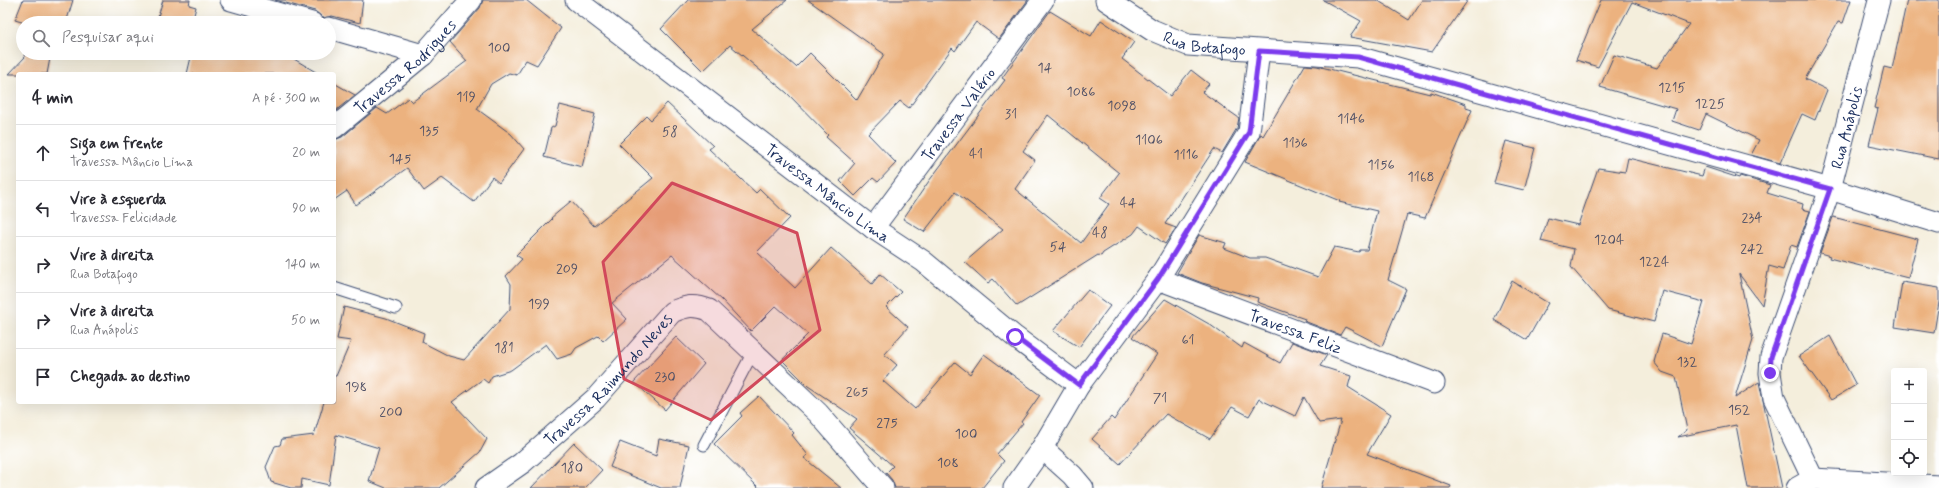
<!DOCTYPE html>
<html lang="pt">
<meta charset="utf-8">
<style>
body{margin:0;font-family:Mynerve,sans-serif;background:#f7f7f7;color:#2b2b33}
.controls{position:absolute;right:12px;bottom:12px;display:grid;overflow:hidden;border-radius:4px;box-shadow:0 4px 16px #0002}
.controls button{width:36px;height:36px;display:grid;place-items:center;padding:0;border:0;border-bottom:1px solid #e1e1e2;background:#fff;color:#2b2b33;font:20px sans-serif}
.stop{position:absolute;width:12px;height:12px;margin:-9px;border:3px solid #7c3aed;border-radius:50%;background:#fff}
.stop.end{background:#7c3aed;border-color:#fff;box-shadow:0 1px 4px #0008}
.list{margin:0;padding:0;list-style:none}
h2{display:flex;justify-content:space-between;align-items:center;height:52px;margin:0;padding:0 16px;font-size:17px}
h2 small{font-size:13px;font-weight:400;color:#7c7c81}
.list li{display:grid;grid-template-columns:26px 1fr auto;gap:12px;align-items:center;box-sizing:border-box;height:56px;padding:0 16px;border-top:1px solid #e1e1e2}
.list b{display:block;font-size:15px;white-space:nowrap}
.list p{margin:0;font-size:13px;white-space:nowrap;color:#7c7c81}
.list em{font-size:13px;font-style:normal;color:#7c7c81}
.icon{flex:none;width:22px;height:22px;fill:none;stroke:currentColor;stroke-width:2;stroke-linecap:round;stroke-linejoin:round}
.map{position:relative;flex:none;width:1939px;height:488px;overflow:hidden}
.search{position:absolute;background:#fff;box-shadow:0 4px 16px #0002;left:16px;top:16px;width:320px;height:44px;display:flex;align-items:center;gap:10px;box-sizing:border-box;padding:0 14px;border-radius:22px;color:#7c7c81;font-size:15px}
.panel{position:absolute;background:#fff;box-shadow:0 4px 16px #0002;left:16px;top:72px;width:320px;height:332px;border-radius:4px}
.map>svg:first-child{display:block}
.building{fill:#ecb27f;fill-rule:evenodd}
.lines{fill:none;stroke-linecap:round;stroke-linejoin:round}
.lane-casing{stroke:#3c4c71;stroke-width:13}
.street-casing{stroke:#3c4c71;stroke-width:23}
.lane{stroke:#fff;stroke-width:11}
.street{stroke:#fff;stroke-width:21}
.route{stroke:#7c3aed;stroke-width:5}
.marked{fill:#d1495b;fill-opacity:0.2;stroke:#d1495b;stroke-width:3;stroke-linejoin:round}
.labels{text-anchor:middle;stroke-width:3.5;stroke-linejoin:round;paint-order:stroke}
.number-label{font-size:14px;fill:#4f5066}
.street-label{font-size:16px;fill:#1b2f5e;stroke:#fff}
</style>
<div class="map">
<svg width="1939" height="488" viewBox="0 0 1939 488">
<rect width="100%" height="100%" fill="#fff"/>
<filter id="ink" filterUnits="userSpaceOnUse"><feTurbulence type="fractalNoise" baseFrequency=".025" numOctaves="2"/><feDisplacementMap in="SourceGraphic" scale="8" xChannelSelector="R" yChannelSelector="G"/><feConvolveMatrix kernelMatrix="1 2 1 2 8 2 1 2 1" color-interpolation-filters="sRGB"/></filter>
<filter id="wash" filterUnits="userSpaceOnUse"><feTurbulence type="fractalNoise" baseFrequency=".012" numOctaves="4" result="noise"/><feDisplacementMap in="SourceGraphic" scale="16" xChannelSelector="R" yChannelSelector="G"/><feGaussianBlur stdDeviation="0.9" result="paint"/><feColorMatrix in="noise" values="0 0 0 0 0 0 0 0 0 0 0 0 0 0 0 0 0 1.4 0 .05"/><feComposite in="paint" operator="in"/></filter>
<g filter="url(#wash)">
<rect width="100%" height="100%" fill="#f4eedc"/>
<g id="blocks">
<path class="building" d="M 23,0 L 73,0 L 66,23 L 25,23 L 15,20 Z
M 163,0 L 190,0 L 189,5 L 196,7 L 192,23 L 156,23 Z
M 275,0 L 363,0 L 360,23 L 332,16 L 323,18 L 315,11 Z
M 483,0 L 526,0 L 561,28 L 537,65 L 526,60 L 517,75 L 509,73 L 491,84 L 477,109 L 511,134 L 524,149 L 499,183 L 492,177 L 474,202 L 442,178 L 424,191 L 407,168 L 356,205 L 347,191 L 334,200 L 334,140 L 342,137 L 377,108 L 387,114 L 408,98 L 412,102 L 467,61 L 450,42 L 480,8 Z
M 688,0 L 787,0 L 752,29 L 796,67 L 810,53 L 857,100 L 884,54 L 808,0 L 1028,0 L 999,39 L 976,22 L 955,51 L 952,48 L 909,108 L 900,101 L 868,134 L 896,163 L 878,182 L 873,178 L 855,196 L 840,181 L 855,163 L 826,137 L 828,135 L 787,93 L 730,45 L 703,71 L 661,29 Z
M 1323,0 L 1377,0 L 1409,20 L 1422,0 L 1468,0 L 1432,52 L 1350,37 L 1361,21 Z
M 1601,0 L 1851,0 L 1843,23 L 1838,22 L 1805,79 L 1827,90 L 1815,120 L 1802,114 L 1780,163 L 1751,155 L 1759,140 L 1706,114 L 1699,130 L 1672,121 L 1676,109 L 1600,87 L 1614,55 L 1657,68 L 1689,24 L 1632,2 L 1598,67 L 1576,60 Z
M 1907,0 L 1939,0 L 1939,159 L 1869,145 L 1878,109 L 1874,108 L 1884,67 L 1892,69 Z
M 1050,11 L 1091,36 L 1101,20 L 1134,42 L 1122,59 L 1170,96 L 1191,70 L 1209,84 L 1202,92 L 1239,118 L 1237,128 L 1222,153 L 1214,149 L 1165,224 L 1176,228 L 1165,244 L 1139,226 L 1133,234 L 1103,253 L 1101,256 L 1098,255 L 1017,306 L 993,279 L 988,283 L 965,262 L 1003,229 L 955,192 L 924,232 L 903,219 L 929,181 L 1005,80 L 1002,78 ZM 1048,115 L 1119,173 L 1100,198 L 1109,204 L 1081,243 L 1015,189 L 1035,160 L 1023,151 Z
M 25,53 L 51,53 L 47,74 L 9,74 L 25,57 Z
M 192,53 L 284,53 L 319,74 L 187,74 Z
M 1305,65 L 1317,66 L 1430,94 L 1431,92 L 1466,104 L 1466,108 L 1472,110 L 1425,218 L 1407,214 L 1388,280 L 1406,289 L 1382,346 L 1345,327 L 1340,335 L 1304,321 L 1305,319 L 1257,302 L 1258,298 L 1202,283 L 1177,273 L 1199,235 L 1226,243 L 1224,248 L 1250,258 L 1265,258 L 1318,277 L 1334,247 L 1359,252 L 1360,250 L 1367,250 L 1377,211 L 1339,202 L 1340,201 L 1245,162 L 1261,134 L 1263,136 Z
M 334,83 L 355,95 L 334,112 Z
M 667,103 L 713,146 L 709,149 L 756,193 L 760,189 L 790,218 L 757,252 L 795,288 L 831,248 L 872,284 L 880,274 L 901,292 L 886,307 L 908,327 L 884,354 L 897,365 L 883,381 L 915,409 L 955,362 L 970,374 L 984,354 L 1040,395 L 1021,422 L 1023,423 L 997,454 L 1004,461 L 982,488 L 895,488 L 892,480 L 886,473 L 893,466 L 849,428 L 857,419 L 808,386 L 782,360 L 808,334 L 776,306 L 751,331 L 722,300 L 672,255 L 612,303 L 627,319 L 603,341 L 598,336 L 576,348 L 572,354 L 557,359 L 546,344 L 511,370 L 492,376 L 488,383 L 483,379 L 452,402 L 487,439 L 480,452 L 439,488 L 386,488 L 369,481 L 379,448 L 336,435 L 329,485 L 302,479 L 301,488 L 291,488 L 271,482 L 266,467 L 275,446 L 280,445 L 282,439 L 314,435 L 324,402 L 334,402 L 334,376 L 336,376 L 351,341 L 337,339 L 344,307 L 386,318 L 424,333 L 422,342 L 449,356 L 464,360 L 510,309 L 511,284 L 506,276 L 522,259 L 516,255 L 552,219 L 551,218 L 571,201 L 594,226 L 653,178 L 619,144 L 647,116 L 651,120 Z
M 560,105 L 595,114 L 582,167 L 544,157 L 551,128 L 555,126 Z
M 1506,141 L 1535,148 L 1524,190 L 1494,183 Z
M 1628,158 L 1702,176 L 1705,167 L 1739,178 L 1740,176 L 1770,185 L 1767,193 L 1803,204 L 1802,209 L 1810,211 L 1797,247 L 1791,245 L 1783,270 L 1769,266 L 1762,305 L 1739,274 L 1753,340 L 1735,398 L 1759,382 L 1782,488 L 1748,488 L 1736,425 L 1678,437 L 1687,430 L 1676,377 L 1662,372 L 1654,362 L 1662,334 L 1691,344 L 1704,302 L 1662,291 L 1654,322 L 1608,310 L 1571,267 L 1574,249 L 1541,241 L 1548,218 L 1578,225 L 1598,168 L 1625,172 Z
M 1833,217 L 1918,239 L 1908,278 L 1829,258 L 1830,256 L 1820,253 Z
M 1512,281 L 1548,303 L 1527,340 L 1494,320 Z
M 1902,282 L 1939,288 L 1939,302 L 1934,333 L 1895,327 Z
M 1088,290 L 1110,306 L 1079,347 L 1053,331 Z
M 1165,299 L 1209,324 L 1242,348 L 1244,343 L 1280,363 L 1292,342 L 1327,355 L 1320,366 L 1351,376 L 1348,387 L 1391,414 L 1367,454 L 1451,486 L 1450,488 L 1321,488 L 1341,420 L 1319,423 L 1304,397 L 1295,416 L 1259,399 L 1249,416 L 1232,407 L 1210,439 L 1166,414 L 1120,464 L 1092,439 L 1111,417 L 1114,420 L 1157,354 L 1132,337 Z
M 1830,336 L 1856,385 L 1831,400 L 1799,356 Z
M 676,337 L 704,364 L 665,410 L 634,382 Z
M 759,396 L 794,433 L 792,435 L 808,455 L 804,458 L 841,488 L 759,488 L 714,444 L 742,416 L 740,413 Z
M 659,439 L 689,445 L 680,488 L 661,488 L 610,467 L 620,442 L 656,456 Z
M 574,443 L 602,470 L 585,488 L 531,488 Z"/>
</g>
</g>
<g filter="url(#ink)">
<use href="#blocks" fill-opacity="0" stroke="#3c4c71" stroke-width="1"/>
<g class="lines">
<g class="lane-casing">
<path id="lane" d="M 334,288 L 396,308
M 704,445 L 753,352"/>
</g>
<g class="street-casing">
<g id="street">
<path d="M 231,0 L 312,23"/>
<path id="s1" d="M 576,0 L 873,228 L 923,261 L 1015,337 L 1079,385"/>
<path id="s2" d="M 1106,0 L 1152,30 L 1188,45 L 1358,57 L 1830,189 L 1939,223"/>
<path d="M 329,28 L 423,55"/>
<path id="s3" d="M 334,128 L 423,55 L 471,0"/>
<path id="s4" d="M 873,228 L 1043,0"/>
<path id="s5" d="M 1158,279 L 1434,383"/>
<path d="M 1042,448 L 1072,475 L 1083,488"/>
<path id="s6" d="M 1813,479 L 1774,398 L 1770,373 L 1771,357 L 1830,189 L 1879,0"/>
<path id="s7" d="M 486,488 L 522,463 L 596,398 L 672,312 C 686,306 694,304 709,310 L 818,413 L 883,488"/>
<path d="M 1014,488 L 1042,448 L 1079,385 L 1158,279 L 1249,132 L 1259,51"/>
<path d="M 1797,488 L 1813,479 L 1939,486"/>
</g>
</g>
<use href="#lane" class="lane"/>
<use href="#street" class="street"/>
</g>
</g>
<g class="lines" filter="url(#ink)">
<path class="route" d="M 1015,337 L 1079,385 L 1158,279 L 1249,132 L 1259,51 L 1358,57 L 1830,189 L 1771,357 L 1770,373"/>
</g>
<path class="marked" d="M 672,183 L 797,233 L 820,330 L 711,420 L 624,379 L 603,262 Z"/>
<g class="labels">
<g class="number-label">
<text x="499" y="52">100</text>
<text x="1045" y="72">14</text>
<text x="1672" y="92">1215</text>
<text x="1081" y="96">1086</text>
<text x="466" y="101">119</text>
<text x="1710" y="108">1225</text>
<text x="1122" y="110">1098</text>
<text x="1011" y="118">31</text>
<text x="1351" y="123">1146</text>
<text x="429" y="135">135</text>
<text x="670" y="136">58</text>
<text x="1149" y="144">1106</text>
<text x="1295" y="147">1136</text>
<text x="976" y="158">41</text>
<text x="1186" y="159">1116</text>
<text x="400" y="163">145</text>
<text x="1381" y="169">1156</text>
<text x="1421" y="181">1168</text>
<text x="1128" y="207">44</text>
<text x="1752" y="222">234</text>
<text x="1100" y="237">48</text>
<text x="1609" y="244">1204</text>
<text x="1058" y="251">54</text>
<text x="1752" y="253">242</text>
<text x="1654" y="266">1224</text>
<text x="567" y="273">209</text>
<text x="539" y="308">199</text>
<text x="1188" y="344">61</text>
<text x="504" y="352">181</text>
<text x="1687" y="366">132</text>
<text x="665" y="381">230</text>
<text x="356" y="391">198</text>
<text x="857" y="396">265</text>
<text x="1160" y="402">71</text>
<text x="1739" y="414">152</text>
<text x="391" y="416">200</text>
<text x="887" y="427">275</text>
<text x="966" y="438">100</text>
<text x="948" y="467">108</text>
<text x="572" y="472">180</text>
</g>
<g class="street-label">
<text dy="6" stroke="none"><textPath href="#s2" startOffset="110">Rua Botafogo</textPath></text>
<text dy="6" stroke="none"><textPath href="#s3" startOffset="94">Travessa Rodrigues</textPath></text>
<text dy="6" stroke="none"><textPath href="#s4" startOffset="142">Travessa Valério</textPath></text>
<text dy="6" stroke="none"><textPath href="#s6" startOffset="373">Rua Anápolis</textPath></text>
<text dy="6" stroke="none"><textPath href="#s1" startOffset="317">Travessa Mâncio Lima</textPath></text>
<text dy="6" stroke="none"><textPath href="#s5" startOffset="147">Travessa Feliz</textPath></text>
<text dy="6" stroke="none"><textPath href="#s7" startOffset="164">Travessa Raimundo Neves</textPath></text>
</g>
</g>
</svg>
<div class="controls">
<button>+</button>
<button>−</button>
<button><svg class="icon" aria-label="locate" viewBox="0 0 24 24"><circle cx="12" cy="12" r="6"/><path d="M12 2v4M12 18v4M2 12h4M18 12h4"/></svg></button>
</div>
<div class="stop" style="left:1015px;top:337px"></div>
<div class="stop end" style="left:1770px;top:373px"></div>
<div class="search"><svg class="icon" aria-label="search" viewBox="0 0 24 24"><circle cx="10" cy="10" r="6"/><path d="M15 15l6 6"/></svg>Pesquisar aqui</div>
<section class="panel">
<h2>4 min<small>A pé · 300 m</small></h2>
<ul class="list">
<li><svg class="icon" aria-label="ahead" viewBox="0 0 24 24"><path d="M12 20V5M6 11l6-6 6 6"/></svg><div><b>Siga em frente</b><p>Travessa Mâncio Lima</p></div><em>20 m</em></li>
<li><svg class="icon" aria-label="left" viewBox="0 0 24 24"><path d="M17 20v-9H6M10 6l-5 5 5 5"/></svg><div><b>Vire à esquerda</b><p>Travessa Felicidade</p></div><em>90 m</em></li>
<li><svg class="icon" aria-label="right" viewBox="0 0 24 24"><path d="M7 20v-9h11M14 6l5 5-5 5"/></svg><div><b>Vire à direita</b><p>Rua Botafogo</p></div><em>140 m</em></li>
<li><svg class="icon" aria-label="right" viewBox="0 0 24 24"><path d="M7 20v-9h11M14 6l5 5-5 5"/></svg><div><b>Vire à direita</b><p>Rua Anápolis</p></div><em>50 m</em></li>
<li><svg class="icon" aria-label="arrive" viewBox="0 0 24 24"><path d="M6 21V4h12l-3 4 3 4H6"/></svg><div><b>Chegada ao destino</b></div></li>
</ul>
</section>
</div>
